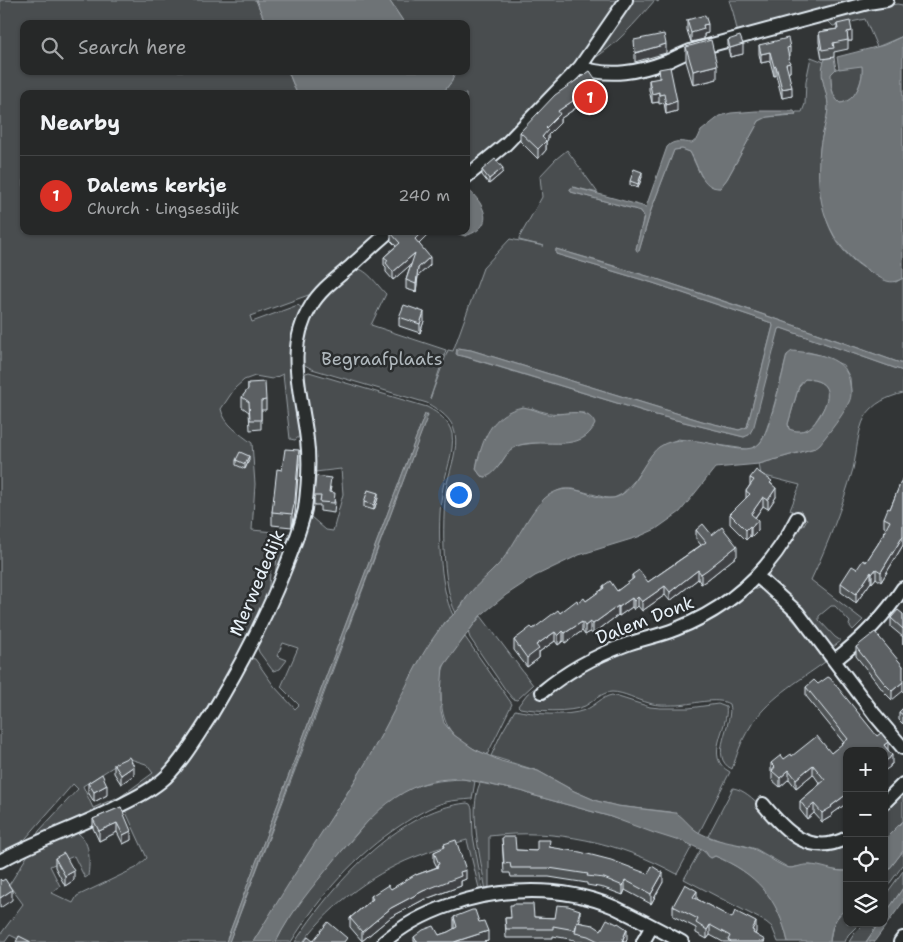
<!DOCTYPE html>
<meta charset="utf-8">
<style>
body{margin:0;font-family:"Shantell Sans",sans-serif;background:#323434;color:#f1f3f6}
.controls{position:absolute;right:15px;bottom:15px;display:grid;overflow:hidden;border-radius:10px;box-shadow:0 1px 4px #0004}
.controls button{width:45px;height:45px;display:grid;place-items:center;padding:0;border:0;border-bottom:1px solid #424445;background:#262828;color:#f1f3f6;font:25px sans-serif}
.you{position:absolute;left:458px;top:494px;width:18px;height:18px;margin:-12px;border:4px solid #fff;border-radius:50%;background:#1a73e8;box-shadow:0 0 0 8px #1a73e833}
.badge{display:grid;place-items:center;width:32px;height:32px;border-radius:50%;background:#d93025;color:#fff;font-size:16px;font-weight:700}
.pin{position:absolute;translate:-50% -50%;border:2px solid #fff;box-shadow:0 1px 5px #0006}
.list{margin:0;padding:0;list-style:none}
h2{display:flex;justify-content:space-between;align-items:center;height:65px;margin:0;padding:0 20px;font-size:21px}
h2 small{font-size:16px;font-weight:400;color:#a4a6a8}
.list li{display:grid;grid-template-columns:32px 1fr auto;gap:15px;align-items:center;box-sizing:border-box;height:80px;padding:0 20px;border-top:1px solid #424445}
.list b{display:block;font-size:19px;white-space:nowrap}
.list p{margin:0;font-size:16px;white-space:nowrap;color:#a4a6a8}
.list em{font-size:16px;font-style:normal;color:#a4a6a8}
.icon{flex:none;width:28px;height:28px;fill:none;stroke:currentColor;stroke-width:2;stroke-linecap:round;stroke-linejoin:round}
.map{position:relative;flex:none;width:903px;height:942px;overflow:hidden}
.search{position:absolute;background:#262828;box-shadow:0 1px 4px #0004;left:20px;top:20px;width:450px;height:55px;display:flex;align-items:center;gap:12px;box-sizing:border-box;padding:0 18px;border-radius:10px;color:#a4a6a8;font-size:19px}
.panel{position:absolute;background:#262828;box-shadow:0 1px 4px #0004;left:20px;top:90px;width:450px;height:145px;border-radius:10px}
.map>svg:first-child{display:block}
.green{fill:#494d4f;stroke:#989fa4;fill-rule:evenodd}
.water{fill:#6e7376;stroke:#9fa5aa;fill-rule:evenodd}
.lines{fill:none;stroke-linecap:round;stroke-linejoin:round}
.minor-casing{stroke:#e8f1f8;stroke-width:16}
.minor{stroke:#2a2d2e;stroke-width:12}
.wall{fill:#4f5355;stroke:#e8f1f8}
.shaded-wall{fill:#404345;stroke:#e8f1f8}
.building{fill:#5c6063;stroke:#e8f1f8}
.labels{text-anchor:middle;stroke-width:5;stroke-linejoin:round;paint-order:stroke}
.park-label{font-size:18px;fill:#b0b8bd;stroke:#2a2d2e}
.street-label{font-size:18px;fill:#e8f1f8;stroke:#2a2d2e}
</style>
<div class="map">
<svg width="903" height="942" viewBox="0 0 903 942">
<rect width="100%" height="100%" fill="#323536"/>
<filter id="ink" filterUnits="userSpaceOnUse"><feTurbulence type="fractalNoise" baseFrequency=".02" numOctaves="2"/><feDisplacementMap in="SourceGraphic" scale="10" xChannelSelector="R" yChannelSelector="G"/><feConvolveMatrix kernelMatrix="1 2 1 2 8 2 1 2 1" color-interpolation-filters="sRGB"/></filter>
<g filter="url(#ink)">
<path class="green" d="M 0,0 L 256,0 L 266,24 L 24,24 L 24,71 L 288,71 L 297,94 L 24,94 L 24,231 L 384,231 L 317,292 L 250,316 L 252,322 L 298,305 L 304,310 L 301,435 L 295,440 L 290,439 L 283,374 L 272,379 L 255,376 L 244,380 L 235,388 L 221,409 C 224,424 240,434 252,443 L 255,484 L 252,530 L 274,532 L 268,595 L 241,653 L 187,744 L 157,778 L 123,801 L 120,797 L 153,773 L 146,764 L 127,758 L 83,786 L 93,808 L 116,798 L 118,804 L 35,838 L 39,831 L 78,789 L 73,784 L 20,845 L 0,857 Z
M 389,0 L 619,0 L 568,72 L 505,136 L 466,171 L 466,94 L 442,94 L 452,81 L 455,71 L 466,71 L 466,24 L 405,24 Z
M 629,0 L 659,0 L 658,2 L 655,0 C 635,23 616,46 590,61 Z
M 729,0 L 862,0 L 738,34 L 733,12 Z
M 897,4 L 903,5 L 903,36 L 877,47 L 865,19 L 833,26 L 825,18 L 843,13 Z
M 811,57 L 824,62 C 819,81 828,89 828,107 C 828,121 821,135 820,149 C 817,212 829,263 896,282 L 903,278 L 903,364 C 789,323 674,282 556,249 L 556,254 L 653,283 L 772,323 L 773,326 L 747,427 L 739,430 L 702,421 L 471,350 L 457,348 L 456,354 L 656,415 L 744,437 L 746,436 L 779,329 L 781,328 L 903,371 L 903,393 C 888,397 873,403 865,417 C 857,432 857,453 853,469 C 842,507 828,544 811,580 L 863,620 L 853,630 L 849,625 L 850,622 L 835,606 L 831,606 L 819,616 L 819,620 L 835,637 L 841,641 L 832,648 L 769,578 L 769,571 L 798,528 L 803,526 L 807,519 L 790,510 L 800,485 L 761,475 L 759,464 L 815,448 L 837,421 L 849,401 L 851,392 L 850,378 L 843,365 L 820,355 L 808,352 L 787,355 C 783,370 768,436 759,444 C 755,448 750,449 745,449 L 678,439 L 660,447 L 653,453 L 634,481 L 622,494 L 614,498 L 607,498 L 573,489 L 563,489 L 557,491 L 530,518 L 515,544 L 501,562 L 470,593 L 456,613 C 441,586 442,512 447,483 C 451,467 458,449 455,433 C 452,418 440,411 427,403 L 312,369 L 303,364 L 303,337 L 317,304 L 353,268 C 366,267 377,285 386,294 L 371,325 L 446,350 L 430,399 L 448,350 L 453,351 L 483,268 L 510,239 L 544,246 L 519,240 L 519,238 L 542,197 L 540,176 L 556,159 L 567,150 L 598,193 L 573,187 L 570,189 L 571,192 L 641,211 L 644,216 L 636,249 L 639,251 L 651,210 L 674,150 L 682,149 L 690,152 L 701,176 L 713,187 L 720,188 L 727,179 L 759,121 L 767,117 L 795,115 L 796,112 L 802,112 L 805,104 L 806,81 ZM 532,408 C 553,417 564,412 585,413 L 564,443 L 544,442 L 519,445 L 508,452 L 499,466 L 486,477 L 481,476 L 476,469 L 478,458 Z
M 859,65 L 862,65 C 864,79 856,102 840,103 C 831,96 832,85 830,74 L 836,69 Z
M 309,372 L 427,407 C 438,413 449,420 452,434 C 455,451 444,476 442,494 C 437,524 439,588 453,615 L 445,622 L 422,656 L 387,725 L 364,766 L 253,942 L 229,942 L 313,723 L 428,414 L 425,414 L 226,942 L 24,942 L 10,935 L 5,942 L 0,942 L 0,935 L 23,904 L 9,885 L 31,850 L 76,832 C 91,840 90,862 88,876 L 85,878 L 74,856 L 50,866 L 60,886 L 52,893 L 73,903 L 77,896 L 136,868 L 147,858 L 124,808 L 189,758 L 208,731 L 249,658 L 255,659 L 274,686 L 295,709 L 299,705 L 281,687 L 298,648 L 283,643 L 277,656 L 287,660 L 280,669 L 273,671 L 259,652 L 257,646 L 258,640 L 272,611 L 311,517 L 326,530 L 333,531 L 343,494 L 341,469 L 315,472 L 303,376 L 303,374 Z
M 804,379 C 833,380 832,397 819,416 C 815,422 812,428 805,430 C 799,432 794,431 789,429 L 788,424 L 799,386 Z
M 279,533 L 293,534 L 275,579 Z
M 751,588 L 753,590 L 759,588 L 762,589 C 787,612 807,634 825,662 C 799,681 765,700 749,729 C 741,741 737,755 732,769 C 707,757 735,723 729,704 C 717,696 690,705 676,705 C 667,705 657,706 649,703 C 637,700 624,692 612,692 C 602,692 594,701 585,706 C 571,713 535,711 520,708 L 518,706 L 527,694 L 535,688 L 544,700 L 551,695 L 551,690 L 580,671 Z
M 481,616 L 533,685 L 517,700 L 513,699 L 507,692 L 470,638 L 468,632 Z
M 465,637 L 512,704 L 487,755 C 456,741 442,731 441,696 C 440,687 440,677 443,669 C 447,657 457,646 465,637 Z
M 612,695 L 650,707 L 660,708 L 689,708 L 718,704 L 726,707 C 730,726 702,757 730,772 L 699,833 L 671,812 L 617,806 L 597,801 L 574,791 L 538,771 L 491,756 L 501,734 L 515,710 C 532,714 567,717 585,710 C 595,706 601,697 612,695 Z
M 462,779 L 475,781 L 472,799 C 463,800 454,800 446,802 C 429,807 415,816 401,825 C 355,855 320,896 291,942 L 276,942 C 293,906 322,874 348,844 C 364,826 380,804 403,792 C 421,782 442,780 462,779 Z
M 480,783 L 522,791 L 532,795 L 608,816 L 692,844 L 691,848 L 677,874 C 619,842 555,828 489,836 L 489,890 L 486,891 C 481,861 468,810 480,783 Z
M 733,788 C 753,791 772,821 786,836 L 847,843 L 847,871 L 829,870 L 810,865 L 789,868 L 756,849 L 742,845 L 726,843 L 708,836 Z
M 903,790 L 903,821 L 884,840 L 884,810 Z
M 467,803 L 470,804 L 472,808 L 473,836 L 483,891 L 480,892 L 467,840 C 453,844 437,848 423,854 C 377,870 332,903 303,942 L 295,942 C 331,887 397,810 467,803 Z
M 701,849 L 711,858 L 715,856 C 757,874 778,896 788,942 L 778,942 L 772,927 L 766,922 L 684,879 Z
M 903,851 L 903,865 L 884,891 L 884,876 Z
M 903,871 L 903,888 L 884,916 L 884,897 Z
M 847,908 L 847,923 L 860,923 L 848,935 L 845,942 L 830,942 C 832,927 834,917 847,908 Z
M 865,923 L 879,923 L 866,942 L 849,942 L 854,934 Z"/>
<path class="water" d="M 256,0 L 389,0 L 405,24 L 266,24 Z
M 903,36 L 903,278 C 890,286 884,280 872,273 C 826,246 814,199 820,148 C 821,136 828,118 828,107 C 828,90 817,77 825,59 L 834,57 L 836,69 L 831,74 C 831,84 831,96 840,103 C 856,102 864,79 862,66 L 839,69 L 837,57 L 884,45 Z
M 288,71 L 455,71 L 452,81 L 442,94 L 297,94 Z
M 756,111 L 794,111 L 796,114 L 767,117 L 759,121 L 727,179 L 720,188 C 701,189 698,164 690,152 L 682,149 L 674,150 L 651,210 L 639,251 L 637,251 L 636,249 L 644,216 L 641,211 L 571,192 L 570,189 L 573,187 L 646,207 L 667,147 C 674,139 683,142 692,143 L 698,138 L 701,131 L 720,116 L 731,113 Z
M 466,189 C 471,191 476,197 480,203 C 490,220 484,230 465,236 L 450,231 L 466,231 Z
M 556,249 L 654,278 L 779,320 L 903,364 L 903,371 L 781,328 L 779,329 L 754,426 L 749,435 L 744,437 L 656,415 L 467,357 L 457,355 L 457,348 L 471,350 L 702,421 L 739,430 L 747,427 L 773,326 L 772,323 L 653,283 L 556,254 Z
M 792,351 C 815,353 847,356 850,384 C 851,390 852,396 849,402 C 842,417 830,431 820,444 L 815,448 L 759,464 L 715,468 L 680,512 L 656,529 L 638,537 L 579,555 L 535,576 L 506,595 L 480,616 L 443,667 L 441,692 L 441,711 L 444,723 L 454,735 L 474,749 L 501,761 L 538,771 L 574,791 L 597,801 L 617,806 L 676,813 C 685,818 690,828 700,833 C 717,842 731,842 748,847 C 762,851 773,862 786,867 C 794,870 800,864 809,865 C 822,865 833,872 847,871 L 847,908 C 835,917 831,927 830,942 L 788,942 C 778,898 756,873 715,856 L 711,858 L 708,856 L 706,852 L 680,840 L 676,840 L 654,833 L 608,816 L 532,795 C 519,789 506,789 492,785 C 482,783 472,780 462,779 C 402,775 367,820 333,862 C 313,886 290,913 276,942 L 253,942 C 272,911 291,879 311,849 C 329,821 348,793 365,764 C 378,741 391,718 402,694 C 412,675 421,655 434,637 C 440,627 449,619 457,611 C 463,606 465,599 470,593 C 480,581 494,571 503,559 C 517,541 532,506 549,495 C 574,479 590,501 613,498 C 634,495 643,459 659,447 C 690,425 742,463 760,443 C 769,434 783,371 787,355 ZM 805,379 C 833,380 831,397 819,417 C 815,422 812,428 805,430 C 799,432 794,431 789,429 L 788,424 L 799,386 Z
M 523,407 C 531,408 539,412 547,414 C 562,416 588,405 595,424 C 582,454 545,438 520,445 C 503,450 501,472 486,477 L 481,476 L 476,469 C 482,440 491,413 523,407 Z
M 425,414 L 428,415 L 229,942 L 226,942 Z
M 903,821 L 903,851 L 884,876 L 884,840 Z
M 903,888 L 903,902 L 874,942 L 866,942 L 879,923 L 884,923 L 884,916 Z"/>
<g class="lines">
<g class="minor-casing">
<path id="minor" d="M 580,67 C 610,78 639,72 668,61 C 677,57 684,53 693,50 L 868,3 L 887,0
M 466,177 L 506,144 L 580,67 L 626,0
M 757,576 L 798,613 L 875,715 L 903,748
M 835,660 C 862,639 884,617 903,588
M 542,692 C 566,672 595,656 625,645 C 641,639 659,636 676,629 C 730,608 771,570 797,518
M 884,803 L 903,784
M 763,804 C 785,831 809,857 847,838
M 0,861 C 39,839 82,826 121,805 C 137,797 153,789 166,777 C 184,759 197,736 211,715 C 240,667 266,618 286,566 C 293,548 301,528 305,509 C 308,486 310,462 307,440 C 302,394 284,349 311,306 C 320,290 337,278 351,266 C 364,254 377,242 390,231
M 384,942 C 403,925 427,913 450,905 C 502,887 562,885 614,907 C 637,918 660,930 682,942
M 643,942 L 652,926
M 900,942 L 903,938"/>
</g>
<use href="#minor" class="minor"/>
</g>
<path class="wall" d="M 687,20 L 708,33 L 704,34 L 704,39 L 691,42 L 687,30 Z
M 837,24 L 852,41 L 848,41 L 848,49 L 834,52 L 834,57 L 822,59 L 819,42 L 819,32 L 837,29 Z
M 728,40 L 743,54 L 730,57 L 728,49 Z
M 759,45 L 790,47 L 790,56 L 789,56 L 790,72 L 788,72 L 792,96 L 782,98 L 776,75 L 774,76 L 770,61 L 761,63 L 759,54 Z
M 686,47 L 717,79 L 693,85 L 686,61 Z
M 659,69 L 677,111 L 666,114 L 664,103 L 659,104 L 659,102 L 652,103 L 649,90 L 649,80 L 659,79 Z
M 590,71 L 605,102 L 590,113 L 583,103 L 560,119 L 560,123 L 548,135 L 548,139 L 546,142 L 546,150 L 538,159 L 520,141 L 520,132 Z
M 482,170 L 503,172 L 489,184 L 482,175 Z
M 642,177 L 638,188 L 630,185 L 630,181 Z
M 428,231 L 428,235 L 419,244 L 430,265 L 418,276 L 416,292 L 406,289 L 406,280 L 411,264 L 393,280 L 386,272 L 386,267 L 384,265 L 384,257 L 396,246 L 391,241 L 391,233 Z
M 399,317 L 424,321 L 420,333 L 399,326 Z
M 248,383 L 266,400 L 266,410 L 261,410 L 261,429 L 250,430 L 249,412 L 242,407 L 242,397 L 248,390 Z
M 236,460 L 249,460 L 245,469 L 236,465 Z
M 299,463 L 295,513 L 292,527 L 272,525 L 272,512 L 282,470 Z
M 903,477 L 903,545 L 881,582 L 876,578 L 872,583 L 871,582 L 856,603 L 841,592 L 841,583 L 866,562 L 878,544 L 886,528 L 884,527 L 884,518 L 890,509 Z
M 750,478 L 772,484 L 776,497 L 768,509 L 763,506 L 755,518 L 758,530 L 751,537 L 750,536 L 746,540 L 730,524 L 730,514 L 746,499 L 746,491 L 750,485 Z
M 331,487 L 330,492 L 335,502 L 334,513 L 320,511 L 320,505 L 314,505 L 314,496 Z
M 378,498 L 374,510 L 364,507 L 364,502 Z
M 696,530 L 712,535 L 737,556 L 707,580 L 701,584 L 698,579 L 670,601 L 665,595 L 642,611 L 638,606 L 634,610 L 632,607 L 619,616 L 618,615 L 593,634 L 590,632 L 585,635 L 582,631 L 565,643 L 563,641 L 558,645 L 555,641 L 539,652 L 539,658 L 527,667 L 514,650 L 514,640 L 560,613 L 578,603 L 586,601 L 603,589 L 603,586 L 617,591 L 632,580 L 632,575 L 648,582 L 701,545 L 696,539 Z
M 903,614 L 903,645 L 903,637 L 891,627 L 891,618 Z
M 856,647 L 903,666 L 892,700 L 884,692 L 856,656 Z
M 818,684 L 888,750 L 892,764 L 890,765 L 890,767 L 847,751 L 847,803 L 832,814 L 832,816 L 822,822 L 814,813 L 807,819 L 800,810 L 800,801 L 820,784 L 813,774 L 796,788 L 789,779 L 780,787 L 772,780 L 772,773 L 771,772 L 771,763 L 784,759 L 792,756 L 831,753 L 844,743 L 806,696 L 806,687 Z
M 903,708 L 903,724 L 899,720 L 899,712 Z
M 114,764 L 134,775 L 121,784 L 114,773 Z
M 88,783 L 107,795 L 94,802 L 88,792 Z
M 121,807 L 131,840 L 123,844 L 117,832 L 99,841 L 93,828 L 93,819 Z
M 502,837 L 516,850 L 537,851 L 550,847 L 663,882 L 651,904 L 625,890 L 623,895 L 604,888 L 587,885 L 587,883 L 549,877 L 511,877 L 510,873 L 504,873 Z
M 444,844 L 466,879 L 461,881 L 461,886 L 423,900 L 391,917 L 362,941 L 350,927 L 350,918 L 371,900 L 371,896 L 391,889 L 416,875 L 437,867 L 434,861 L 434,852 L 444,848 Z
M 55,858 L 74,880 L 65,886 L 55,867 Z
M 697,899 L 756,932 L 755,934 L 765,942 L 723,942 L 710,935 L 707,939 L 696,933 L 696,928 L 673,916 L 673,906 Z
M 454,917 L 479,922 L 488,941 L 483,942 L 414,942 L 414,937 L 439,935 L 448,932 L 454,929 Z
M 534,917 L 580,919 L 579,922 L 627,939 L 626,942 L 575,942 L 575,940 L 553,936 L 553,938 L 506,938 L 505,918 Z"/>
<path class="shaded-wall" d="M 708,24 L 708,33 L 704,34 L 704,39 L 691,42 L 691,33 L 703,25 Z
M 852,31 L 852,41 L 848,41 L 847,32 Z
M 666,44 L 666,53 L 635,62 L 635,53 Z
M 743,44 L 743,54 L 730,57 L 730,48 Z
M 770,52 L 770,61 L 761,63 L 761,54 Z
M 790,63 L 790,72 L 786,73 L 786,64 Z
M 717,65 L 717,79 L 693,85 L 693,71 Z
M 776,66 L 776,75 L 774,76 L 774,67 Z
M 792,87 L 792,96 L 782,98 L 782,89 Z
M 659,92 L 659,102 L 652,103 L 652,94 Z
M 605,93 L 605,102 L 590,113 L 590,104 Z
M 583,94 L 583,103 L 560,119 L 560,123 L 548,135 L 548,139 L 546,142 L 546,150 L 538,159 L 538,149 L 546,128 L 558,111 Z
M 677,101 L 677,111 L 666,114 L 666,105 Z
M 503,168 L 503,172 L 489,184 L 489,179 Z
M 642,172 L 642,177 L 638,188 L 638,184 Z
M 469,186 L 469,190 L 466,193 L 466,188 Z
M 423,231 L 428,231 L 428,235 L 415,248 L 415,239 Z
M 415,253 L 415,261 L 393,280 L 393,272 Z
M 430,257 L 430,265 L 418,276 L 416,292 L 416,284 L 418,268 Z
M 424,312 L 424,321 L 420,333 L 420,324 Z
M 299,450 L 299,463 L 295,513 L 292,527 L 292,514 Z
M 249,456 L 249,460 L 245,469 L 245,464 Z
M 776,488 L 776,497 L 768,509 L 768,500 Z
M 378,493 L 378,498 L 374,510 L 374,505 Z
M 763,497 L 763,506 L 751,523 L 751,514 Z
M 758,520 L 758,530 L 751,537 L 751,528 Z
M 750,526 L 750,536 L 746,540 L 746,530 Z
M 903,536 L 903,545 L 881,582 L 881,572 Z
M 737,546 L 737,556 L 707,580 L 701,584 L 701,574 Z
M 876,569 L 876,578 L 872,583 L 872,574 Z
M 698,570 L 698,579 L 670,601 L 670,592 Z
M 871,572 L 871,582 L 856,603 L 856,594 Z
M 665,586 L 665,595 L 642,611 L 642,602 Z
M 638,597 L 638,606 L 634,610 L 634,601 Z
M 632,598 L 632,607 L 619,616 L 619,607 Z
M 618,606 L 618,615 L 593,634 L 593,624 Z
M 582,622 L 582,631 L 565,643 L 565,633 Z
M 590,622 L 590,632 L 585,635 L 585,626 Z
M 563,631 L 563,641 L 558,645 L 558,636 Z
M 555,632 L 555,641 L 539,652 L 539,658 L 527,667 L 527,658 L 536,645 Z
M 903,682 L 903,691 L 892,700 L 892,691 Z
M 888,742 L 888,751 L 884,745 Z
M 892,755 L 892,764 L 890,765 L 890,767 L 884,771 L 884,762 Z
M 813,765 L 813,774 L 796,788 L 796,779 Z
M 134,766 L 134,775 L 121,784 L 121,775 Z
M 789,770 L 789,779 L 780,787 L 780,778 Z
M 107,785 L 107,795 L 94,802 L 94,792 Z
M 847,794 L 847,803 L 832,814 L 832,816 L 822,822 L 822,813 Z
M 814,804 L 814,813 L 807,819 L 807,810 Z
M 117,823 L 117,832 L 99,841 L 99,831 Z
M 131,831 L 131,840 L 123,844 L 123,835 Z
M 466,870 L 466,879 L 461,881 L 461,886 L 423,900 L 391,917 L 362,941 L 362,932 L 391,908 L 423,891 L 460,872 Z
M 74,871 L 74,880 L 65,886 L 65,876 Z
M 663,873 L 663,882 L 651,904 L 651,894 Z
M 625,880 L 625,890 L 623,895 L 623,886 Z
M 12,890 L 12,900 L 0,908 L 0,898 Z
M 697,891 L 697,900 L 693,897 Z
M 580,910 L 580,919 L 577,933 L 575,930 Z
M 756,922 L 756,932 L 754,936 L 752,930 Z
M 710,925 L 710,935 L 707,939 L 707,930 Z
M 627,929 L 627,939 L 626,942 L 622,942 Z
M 488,931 L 488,941 L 483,942 L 454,942 Z"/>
<path class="building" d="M 705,15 L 708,24 L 703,25 L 704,29 L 691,33 L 687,20 Z
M 850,21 L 852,31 L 847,32 L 848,40 L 833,43 L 834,48 L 822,50 L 819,32 L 838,29 L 837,24 Z
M 664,34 L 666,44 L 635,53 L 634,40 Z
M 740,36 L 743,44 L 730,48 L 728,40 Z
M 788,38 L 790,47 L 787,48 L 790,63 L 786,64 L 792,87 L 782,89 L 776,66 L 774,67 L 770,52 L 761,54 L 759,45 Z
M 711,40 L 717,65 L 693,71 L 686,47 Z
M 670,67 L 677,101 L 666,105 L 664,94 L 659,95 L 659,92 L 652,94 L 649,80 L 660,78 L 659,69 Z
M 590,71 L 605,93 L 590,104 L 583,94 L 558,111 L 560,114 L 546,128 L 548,130 L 542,137 L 546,141 L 538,149 L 520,132 L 555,95 Z
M 495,159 L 503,168 L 489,179 L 482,170 Z
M 634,169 L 642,172 L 638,184 L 630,181 Z
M 466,181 L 469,186 L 466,188 Z
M 392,231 L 423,231 L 415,239 L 430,257 L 418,268 L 416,284 L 406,280 L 415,253 L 393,272 L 386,263 L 388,260 L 384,257 L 400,243 L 391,233 Z
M 404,305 L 424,312 L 420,324 L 399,317 Z
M 265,382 L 266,400 L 261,401 L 261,420 L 250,420 L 249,402 L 242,397 L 248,389 L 248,383 Z
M 285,449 L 299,450 L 295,500 L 292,514 L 272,512 L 277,469 L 282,470 Z
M 240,452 L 249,456 L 245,464 L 236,460 Z
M 756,470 L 772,481 L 770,483 L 776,488 L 768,500 L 763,497 L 751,514 L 758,520 L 751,528 L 750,526 L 746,530 L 730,514 L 750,494 L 746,491 L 754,480 L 750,478 Z
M 316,476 L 331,478 L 329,492 L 335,493 L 334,503 L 320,502 L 321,496 L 314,496 Z
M 903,477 L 903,536 L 881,572 L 876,569 L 872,574 L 871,572 L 856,594 L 841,583 L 852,566 L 857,569 L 863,560 L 866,562 L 878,544 L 890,521 L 884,518 L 888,508 L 890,509 Z
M 368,490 L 378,493 L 374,505 L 364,502 Z
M 703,524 L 712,535 L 722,527 L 737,546 L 707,570 L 701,574 L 698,570 L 670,592 L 665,586 L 642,602 L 638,597 L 634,601 L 632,598 L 619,607 L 618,606 L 593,624 L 590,622 L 585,626 L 582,622 L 565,633 L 563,631 L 558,636 L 555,632 L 536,645 L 539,649 L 527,658 L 514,640 L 531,627 L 533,629 L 558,610 L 560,613 L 577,600 L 578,603 L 584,598 L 586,601 L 604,588 L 603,586 L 610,581 L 617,591 L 634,578 L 632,575 L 639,570 L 648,582 L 706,542 L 696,530 Z
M 898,610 L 903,614 L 903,629 L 891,618 Z
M 875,632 L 903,666 L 903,682 L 892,691 L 884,683 L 856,647 Z
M 828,677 L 830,678 L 877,736 L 881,733 L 888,742 L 884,745 L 892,755 L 890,757 L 890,758 L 884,762 L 884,751 L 847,751 L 847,794 L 831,806 L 832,807 L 822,813 L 814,804 L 807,810 L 800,801 L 825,780 L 813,765 L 796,779 L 789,770 L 780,778 L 772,771 L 775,767 L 771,763 L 781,755 L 784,759 L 791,754 L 792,756 L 817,736 L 831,753 L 848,739 L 806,687 L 814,680 L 818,684 Z
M 903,708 L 903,715 L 899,712 Z
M 129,757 L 134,766 L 121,775 L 114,764 Z
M 102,774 L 107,785 L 94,792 L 88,783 Z
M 121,807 L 131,831 L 123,835 L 117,823 L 99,831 L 93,819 Z
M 502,837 L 515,837 L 516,850 L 537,851 L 537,840 L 550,840 L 549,847 L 580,852 L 611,860 L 648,874 L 652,866 L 663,873 L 651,894 L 625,880 L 623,886 L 604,878 L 587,876 L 588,874 L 549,868 L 511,868 L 510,863 L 504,864 Z
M 456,840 L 466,870 L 460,872 L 461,876 L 423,891 L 391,908 L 362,932 L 350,918 L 373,899 L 371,896 L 388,885 L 391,889 L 416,874 L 416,875 L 438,867 L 437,865 L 439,864 L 434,852 L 445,847 L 444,844 Z
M 64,853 L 74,871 L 65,876 L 55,858 Z
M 0,879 L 2,881 L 5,879 L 12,890 L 0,898 Z
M 685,884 L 697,891 L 693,897 L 732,918 L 735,911 L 756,922 L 752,930 L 754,931 L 753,933 L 765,940 L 764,942 L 731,942 L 728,940 L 730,936 L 710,925 L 707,930 L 696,923 L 698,919 L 673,906 Z
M 513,904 L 533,904 L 534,917 L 555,918 L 557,905 L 568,906 L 580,910 L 575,930 L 553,926 L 553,929 L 506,929 L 505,918 L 511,918 L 510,905 L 513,905 Z
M 472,910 L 475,910 L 479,922 L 484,921 L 488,931 L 454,942 L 417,942 L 414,937 L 423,930 L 434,926 L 439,935 L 448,932 L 457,927 L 454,917 Z
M 607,919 L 617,924 L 618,923 L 627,929 L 622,941 L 624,942 L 600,942 L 588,936 L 575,933 L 577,922 L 593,925 L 601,930 Z
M 328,922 L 347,938 L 344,942 L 304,942 L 308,937 L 313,941 Z
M 19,936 L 31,942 L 16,942 Z"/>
</g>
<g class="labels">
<g class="park-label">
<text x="382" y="365">Begraafplaats</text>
</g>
<g class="street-label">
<text transform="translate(257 583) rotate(-67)" y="6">Merwededijk</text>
<text transform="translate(645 620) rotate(-21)" y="6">Dalem Donk</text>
</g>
</g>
</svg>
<div class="controls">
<button>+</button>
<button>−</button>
<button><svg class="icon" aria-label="locate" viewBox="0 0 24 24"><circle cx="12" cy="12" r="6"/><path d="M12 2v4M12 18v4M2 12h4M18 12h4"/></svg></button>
<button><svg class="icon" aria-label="layers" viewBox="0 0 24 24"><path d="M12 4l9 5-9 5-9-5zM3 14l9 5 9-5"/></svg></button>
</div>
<div class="you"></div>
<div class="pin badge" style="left:590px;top:97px">1</div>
<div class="search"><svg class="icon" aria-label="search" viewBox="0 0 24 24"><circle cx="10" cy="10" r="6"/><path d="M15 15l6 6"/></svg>Search here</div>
<section class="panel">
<h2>Nearby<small></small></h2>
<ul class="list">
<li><span class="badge">1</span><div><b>Dalems kerkje</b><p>Church · Lingsesdijk</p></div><em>240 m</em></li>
</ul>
</section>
</div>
